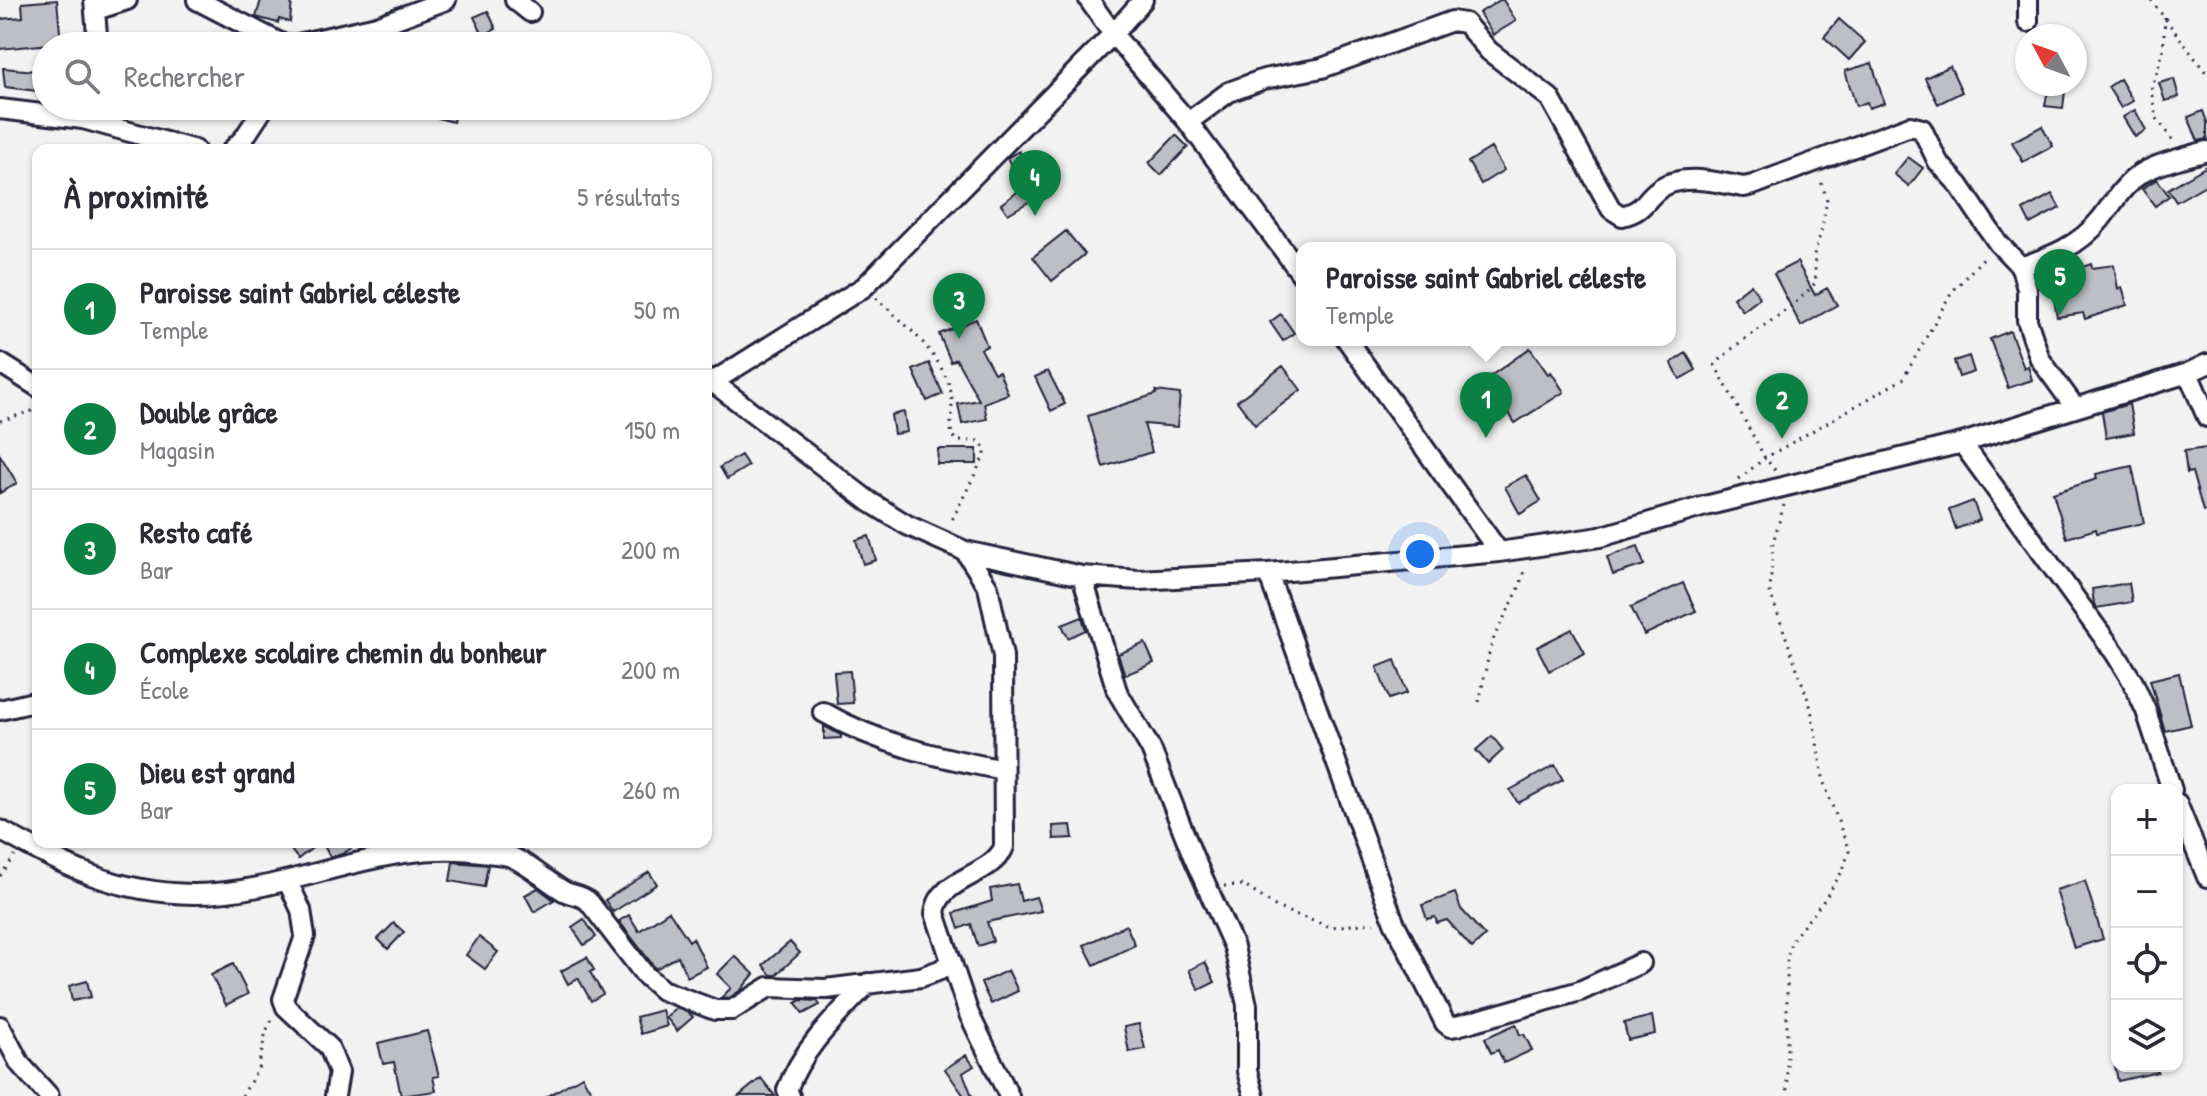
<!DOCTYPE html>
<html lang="fr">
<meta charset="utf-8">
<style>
body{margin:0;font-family:"Patrick Hand",sans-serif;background:#f7f7f7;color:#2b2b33}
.controls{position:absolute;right:24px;bottom:24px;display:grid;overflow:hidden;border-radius:16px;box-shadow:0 2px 6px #0004}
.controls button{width:72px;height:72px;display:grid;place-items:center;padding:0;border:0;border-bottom:2px solid #e1e1e2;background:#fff;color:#2b2b33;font:40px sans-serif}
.compass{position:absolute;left:2015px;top:24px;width:72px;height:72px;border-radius:50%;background:#fff;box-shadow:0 2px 6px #0004;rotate:311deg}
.you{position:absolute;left:1420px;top:554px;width:28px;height:28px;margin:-20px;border:6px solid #fff;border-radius:50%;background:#1a73e8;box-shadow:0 0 0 12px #1a73e833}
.badge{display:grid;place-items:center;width:52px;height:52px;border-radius:50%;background:#0b8043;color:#fff;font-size:26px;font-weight:700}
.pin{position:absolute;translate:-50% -66px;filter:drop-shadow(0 2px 4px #0008)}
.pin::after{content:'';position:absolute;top:42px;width:28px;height:24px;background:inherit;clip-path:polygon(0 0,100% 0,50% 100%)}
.popup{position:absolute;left:1296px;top:242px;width:380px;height:104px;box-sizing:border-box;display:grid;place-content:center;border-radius:16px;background:#fff;filter:drop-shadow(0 2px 6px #0005);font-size:26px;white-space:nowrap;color:#7c7c81}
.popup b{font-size:30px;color:#2b2b33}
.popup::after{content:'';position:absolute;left:50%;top:100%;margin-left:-16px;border:16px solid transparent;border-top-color:#fff}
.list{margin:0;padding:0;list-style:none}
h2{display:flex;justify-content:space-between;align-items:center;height:104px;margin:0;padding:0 32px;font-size:34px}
h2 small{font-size:26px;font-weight:400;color:#7c7c81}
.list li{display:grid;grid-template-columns:52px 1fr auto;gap:24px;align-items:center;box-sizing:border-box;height:120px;padding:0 32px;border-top:2px solid #e1e1e2}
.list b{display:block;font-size:30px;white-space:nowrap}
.list p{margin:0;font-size:26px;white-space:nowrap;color:#7c7c81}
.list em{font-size:26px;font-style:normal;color:#7c7c81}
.icon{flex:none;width:44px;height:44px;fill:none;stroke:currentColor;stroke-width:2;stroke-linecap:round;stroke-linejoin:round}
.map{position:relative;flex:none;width:2207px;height:1096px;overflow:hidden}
.search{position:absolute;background:#fff;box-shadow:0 2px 6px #0004;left:32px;top:32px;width:680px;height:88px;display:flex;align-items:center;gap:20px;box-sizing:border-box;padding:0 28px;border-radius:44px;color:#7c7c81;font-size:30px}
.panel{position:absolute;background:#fff;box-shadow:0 2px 6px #0004;left:32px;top:144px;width:680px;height:704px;border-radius:16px}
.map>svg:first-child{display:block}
.building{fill:#bebec6;stroke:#22223b;stroke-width:2}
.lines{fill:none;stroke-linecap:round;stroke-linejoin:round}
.minor-casing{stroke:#22223b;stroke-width:24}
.path{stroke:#22223b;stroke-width:3;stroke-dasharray:2 6;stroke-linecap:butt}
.minor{stroke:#fff;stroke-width:18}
</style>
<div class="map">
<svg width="2207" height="1096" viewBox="0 0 2207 1096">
<rect width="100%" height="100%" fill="#f2f2f3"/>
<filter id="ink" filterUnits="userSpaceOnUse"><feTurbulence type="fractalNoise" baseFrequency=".0125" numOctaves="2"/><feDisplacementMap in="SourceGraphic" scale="16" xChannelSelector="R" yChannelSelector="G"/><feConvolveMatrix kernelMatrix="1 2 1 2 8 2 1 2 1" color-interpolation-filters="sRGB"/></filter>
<g filter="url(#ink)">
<path class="building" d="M 57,0 L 61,43 L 0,49 L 0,19 L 23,17 L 22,3 Z
M 261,0 L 292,0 L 290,22 L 279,19 L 278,23 L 256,17 Z
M 1500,0 L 1503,0 L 1516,21 L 1493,35 L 1479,13 Z
M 488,11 L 496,29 L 483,35 L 474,17 Z
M 1839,19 L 1865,42 L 1849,60 L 1824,37 Z
M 1872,63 L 1884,103 L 1869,108 L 1867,102 L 1856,106 L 1845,71 Z
M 1950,66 L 1962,92 L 1938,104 L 1925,78 Z
M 3,68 L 46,72 L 46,92 L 5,87 Z
M 2120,79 L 2133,101 L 2121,108 L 2108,87 Z
M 2174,79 L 2179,97 L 2165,101 L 2159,83 Z
M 2048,89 L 2065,91 L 2063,108 L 2045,106 Z
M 442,106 L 457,106 L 453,122 L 438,118 Z
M 2135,110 L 2146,130 L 2135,137 L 2123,117 Z
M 2203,111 L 2207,122 L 2207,139 L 2198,141 L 2188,117 Z
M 2042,126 L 2053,146 L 2023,162 L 2012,142 Z
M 1176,135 L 1188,147 L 1161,175 L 1149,163 Z
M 1491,148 L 1504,170 L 1481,184 L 1468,162 Z
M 1019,151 L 1044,193 L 1008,214 L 1001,204 L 1024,187 L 1007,158 Z
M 1908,157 L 1923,168 L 1909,186 L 1894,174 Z
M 2207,166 L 2207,184 L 2176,202 L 2168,189 Z
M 2157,179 L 2169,196 L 2155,206 L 2142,189 Z
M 2052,194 L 2060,208 L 2030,224 L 2023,210 Z
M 1066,231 L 1085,254 L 1052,281 L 1033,257 Z
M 1797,262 L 1815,295 L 1827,288 L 1837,305 L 1801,326 L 1774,274 Z
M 2091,264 L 2092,268 L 2114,265 L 2118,289 L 2122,287 L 2127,305 L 2085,319 L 2083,313 L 2057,317 L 2049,269 L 2064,265 L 2066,273 Z
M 1751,284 L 1760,298 L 1743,311 L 1733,298 Z
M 1281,314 L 1294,333 L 1283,341 L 1270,322 Z
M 976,319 L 987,346 L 981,349 L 994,373 L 999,371 L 1008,394 L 984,403 L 987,419 L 962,424 L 958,404 L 979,400 L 956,359 L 951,362 L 939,334 Z
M 2010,331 L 2024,368 L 2028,366 L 2032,380 L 2008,388 L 1990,339 Z
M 1530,348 L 1548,374 L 1551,372 L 1564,392 L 1515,423 L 1496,392 L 1487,399 L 1478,385 Z
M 1686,353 L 1696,370 L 1680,379 L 1671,363 Z
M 1969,356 L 1974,372 L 1959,377 L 1954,361 Z
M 929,363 L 943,394 L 927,401 L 913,370 Z
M 1283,366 L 1301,390 L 1255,425 L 1237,401 Z
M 1048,371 L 1065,404 L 1051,411 L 1035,377 Z
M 1156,391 L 1180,394 L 1177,427 L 1144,424 L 1152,452 L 1103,467 L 1088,416 L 1156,394 Z
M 2129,404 L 2134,433 L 2106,438 L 2102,412 Z
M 904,412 L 907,432 L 894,434 L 891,415 Z
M 2207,448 L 2207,511 L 2203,511 L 2192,472 L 2187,473 L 2184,451 Z
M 938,449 L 977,449 L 977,464 L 937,464 Z
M 0,455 L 17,483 L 0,493 Z
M 741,455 L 748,466 L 727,479 L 720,467 Z
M 2132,466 L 2144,523 L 2097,533 L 2096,529 L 2067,538 L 2053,493 L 2097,479 L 2096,474 Z
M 1526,475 L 1541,501 L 1520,514 L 1505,487 Z
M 1973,501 L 1980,520 L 1956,529 L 1949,510 Z
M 869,536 L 876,560 L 863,564 L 856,540 Z
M 1638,546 L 1644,565 L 1613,575 L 1607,557 Z
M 1683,583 L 1696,611 L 1644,635 L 1631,607 Z
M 2129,583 L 2132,602 L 2097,608 L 2094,604 L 2092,589 Z
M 1082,617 L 1086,630 L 1068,638 L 1062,625 Z
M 1572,629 L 1585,653 L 1549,671 L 1537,647 Z
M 1145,643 L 1154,663 L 1125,675 L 1118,654 Z
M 1395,660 L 1407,693 L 1389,699 L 1377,667 Z
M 850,671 L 853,703 L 837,704 L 834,672 Z
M 2179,673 L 2191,725 L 2165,731 L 2150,680 Z
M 824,726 L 841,735 L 841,738 L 824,739 Z
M 1492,736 L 1503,750 L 1488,764 L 1476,750 Z
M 1555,765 L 1563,780 L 1518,803 L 1510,790 Z
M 1071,825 L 1073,838 L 1054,839 L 1053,826 Z
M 285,842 L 320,842 L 298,859 Z
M 322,842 L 362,842 L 342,854 L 330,857 Z
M 453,862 L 488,865 L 484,887 L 450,881 Z
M 649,872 L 657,884 L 613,912 L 605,900 Z
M 2085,881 L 2103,939 L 2074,948 L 2056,890 Z
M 1017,884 L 1021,901 L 1036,897 L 1041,911 L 987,922 L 993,941 L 978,946 L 971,924 L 959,929 L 954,913 L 992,901 L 990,889 Z
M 538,888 L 554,900 L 534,912 L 525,895 Z
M 1455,893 L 1461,909 L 1485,936 L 1472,948 L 1447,920 L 1437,923 L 1435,917 L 1427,919 L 1422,905 Z
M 669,911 L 689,941 L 693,938 L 707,967 L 687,977 L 678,956 L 656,969 L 619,921 L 629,915 L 639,931 Z
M 584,919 L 596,937 L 584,945 L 572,927 Z
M 394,923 L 404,932 L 388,949 L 378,939 Z
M 1126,925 L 1135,945 L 1094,965 L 1084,945 Z
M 479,937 L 498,952 L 485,969 L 466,955 Z
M 790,942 L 800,953 L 776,975 L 771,975 L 763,965 Z
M 735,956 L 754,974 L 741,990 L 729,998 L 721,998 L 731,988 L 717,974 Z
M 587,957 L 594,970 L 590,972 L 603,994 L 591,1001 L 578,978 L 568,984 L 561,971 Z
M 1205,962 L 1215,982 L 1199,990 L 1189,970 Z
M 233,964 L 248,994 L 226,1005 L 211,975 Z
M 1008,970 L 1018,991 L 991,1004 L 981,983 Z
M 87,981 L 91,997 L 72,1001 L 69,986 Z
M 801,1000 L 817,1001 L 820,1005 L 803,1014 L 796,1003 Z
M 676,1008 L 689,1013 L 693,1017 L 677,1031 L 666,1017 Z
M 662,1010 L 667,1026 L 641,1034 L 636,1017 Z
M 1652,1016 L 1655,1034 L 1628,1040 L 1624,1023 Z
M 1139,1024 L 1145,1049 L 1129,1052 L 1124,1027 Z
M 1516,1024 L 1520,1035 L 1524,1034 L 1532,1050 L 1504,1063 L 1498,1050 L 1491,1053 L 1485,1038 Z
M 427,1031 L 439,1076 L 433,1077 L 436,1091 L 401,1096 L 394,1062 L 383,1064 L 378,1043 Z
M 966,1055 L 974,1066 L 963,1073 L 972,1096 L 964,1096 L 945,1069 Z
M 2115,1066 L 2157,1066 L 2158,1072 L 2118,1081 Z
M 582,1076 L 594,1096 L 548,1096 Z
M 761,1078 L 775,1096 L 739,1096 Z"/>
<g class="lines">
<g class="minor-casing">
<path id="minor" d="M 94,0 L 98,46
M 197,0 L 286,46
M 515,0 L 530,12
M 1089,0 L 1113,34 L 1188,122 L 1302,275
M 96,10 L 127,0
M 2028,22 L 2028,0
M 289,46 L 377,26 L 446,0
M 0,109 L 83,119 L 195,150
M 1188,122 L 1229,92 L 1264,79 L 1322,68 L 1452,21 L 1465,23 L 1489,51 L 1550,98 L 1611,209 L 1622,216 C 1647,210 1644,198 1662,187 C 1686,173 1719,183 1744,187 L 1753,185 L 1910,126 L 1922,129 L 1938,162 L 1959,185 L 1998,243 L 2021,267 L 2027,289 L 2027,320 L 2040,359 L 2074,406
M 232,150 L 244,138 L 265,106
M 2021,267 C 2052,256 2079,246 2100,220 C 2113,204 2123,184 2142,173 C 2161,162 2186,157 2207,151
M 1347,340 L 1499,552
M 0,363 L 38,387
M 2188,373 L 2207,417
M 706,377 L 870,502 L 907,525 L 965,551 L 1082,576 L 1139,580 L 1268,573 L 1499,552 L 1600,537 L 1705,506 L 1962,443 L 2188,373 L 2207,364
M 706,386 L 864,287 L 1113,34 L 1143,0
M 1962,443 L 2115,653 L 2133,682 L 2146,711 L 2172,790
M 965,551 L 988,587 L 1003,656 L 1004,847 C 991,877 939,877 935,913 L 969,1014 L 1009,1096
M 1268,573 L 1394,922 L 1445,1023 L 1450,1027 L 1457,1026 L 1580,991 L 1641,963
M 1082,576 L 1117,691 L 1151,749 L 1193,856 L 1234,947 L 1247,1005 L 1247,1071 L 1254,1096
M 0,710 L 38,701
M 823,712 C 880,745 938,757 1003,770
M 2177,803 L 2207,877
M 0,830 C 67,867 115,893 194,894 C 293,894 387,835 487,853 C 494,854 504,854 511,857 C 529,864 545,880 562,890 C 571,896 581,894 589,902 L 645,975 L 662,990 L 715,1010 L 732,1010 L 769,987 L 826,989 L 921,977 L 940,970 L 952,962
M 288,882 L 301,910 L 305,936 L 283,999 L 286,1007 L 329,1047 L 339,1072 L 335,1096
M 0,1026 L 20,1064 L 49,1096
M 790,1096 L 787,1090 C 803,1047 837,1016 868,983"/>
</g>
<path class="path" d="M 2151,0 L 2207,74
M 2165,17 L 2163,52 L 2151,90 L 2156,117 L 2173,141
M 876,298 C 905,324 941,353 951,392 C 954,406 949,422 952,436 L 958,441 L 978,441 L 983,446 L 985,454 L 950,524
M 0,421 L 38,409
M 1775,470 L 1765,458 L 1715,365 C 1746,331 1785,319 1816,282 L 1814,255 L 1822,228 L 1827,200 L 1820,178
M 1739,479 L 1765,458 L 1903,379 L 1951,293 L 1987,254
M 1784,505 L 1773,542 L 1770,592 L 1811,708 L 1824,783 L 1849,851 L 1843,870 L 1825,899 L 1791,941 L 1787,960 L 1787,1096
M 1479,702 C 1484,680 1487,656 1495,635 C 1504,615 1524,587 1524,567
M 0,876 L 15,856
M 1224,886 L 1243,885 L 1278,908 L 1330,927 L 1374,923
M 242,1096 L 258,1069 L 266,1031 L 273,1018"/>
<use href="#minor" class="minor"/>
</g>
</g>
</svg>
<div class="controls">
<button>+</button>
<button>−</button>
<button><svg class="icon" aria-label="locate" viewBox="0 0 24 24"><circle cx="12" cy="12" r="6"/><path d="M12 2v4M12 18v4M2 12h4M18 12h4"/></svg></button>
<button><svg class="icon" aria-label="layers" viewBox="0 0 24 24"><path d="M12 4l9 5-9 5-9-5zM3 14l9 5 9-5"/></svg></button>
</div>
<svg class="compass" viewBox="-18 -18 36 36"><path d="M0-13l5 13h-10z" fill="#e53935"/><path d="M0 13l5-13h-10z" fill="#7c7c81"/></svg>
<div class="you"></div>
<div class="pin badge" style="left:1486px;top:438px">1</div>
<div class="popup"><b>Paroisse saint Gabriel céleste</b>Temple</div>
<div class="pin badge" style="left:1782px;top:439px">2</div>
<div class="pin badge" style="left:959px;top:339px">3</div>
<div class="pin badge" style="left:1035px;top:216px">4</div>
<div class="pin badge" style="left:2060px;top:315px">5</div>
<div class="search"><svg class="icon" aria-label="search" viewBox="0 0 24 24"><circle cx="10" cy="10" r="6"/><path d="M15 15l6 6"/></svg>Rechercher</div>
<section class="panel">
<h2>À proximité<small>5 résultats</small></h2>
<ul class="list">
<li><span class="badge">1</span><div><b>Paroisse saint Gabriel céleste</b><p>Temple</p></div><em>50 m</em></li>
<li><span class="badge">2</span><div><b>Double grâce</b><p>Magasin</p></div><em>150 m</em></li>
<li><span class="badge">3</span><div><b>Resto café</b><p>Bar</p></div><em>200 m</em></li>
<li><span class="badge">4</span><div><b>Complexe scolaire chemin du bonheur</b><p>École</p></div><em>200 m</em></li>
<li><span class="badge">5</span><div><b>Dieu est grand</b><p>Bar</p></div><em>260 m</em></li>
</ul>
</section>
</div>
